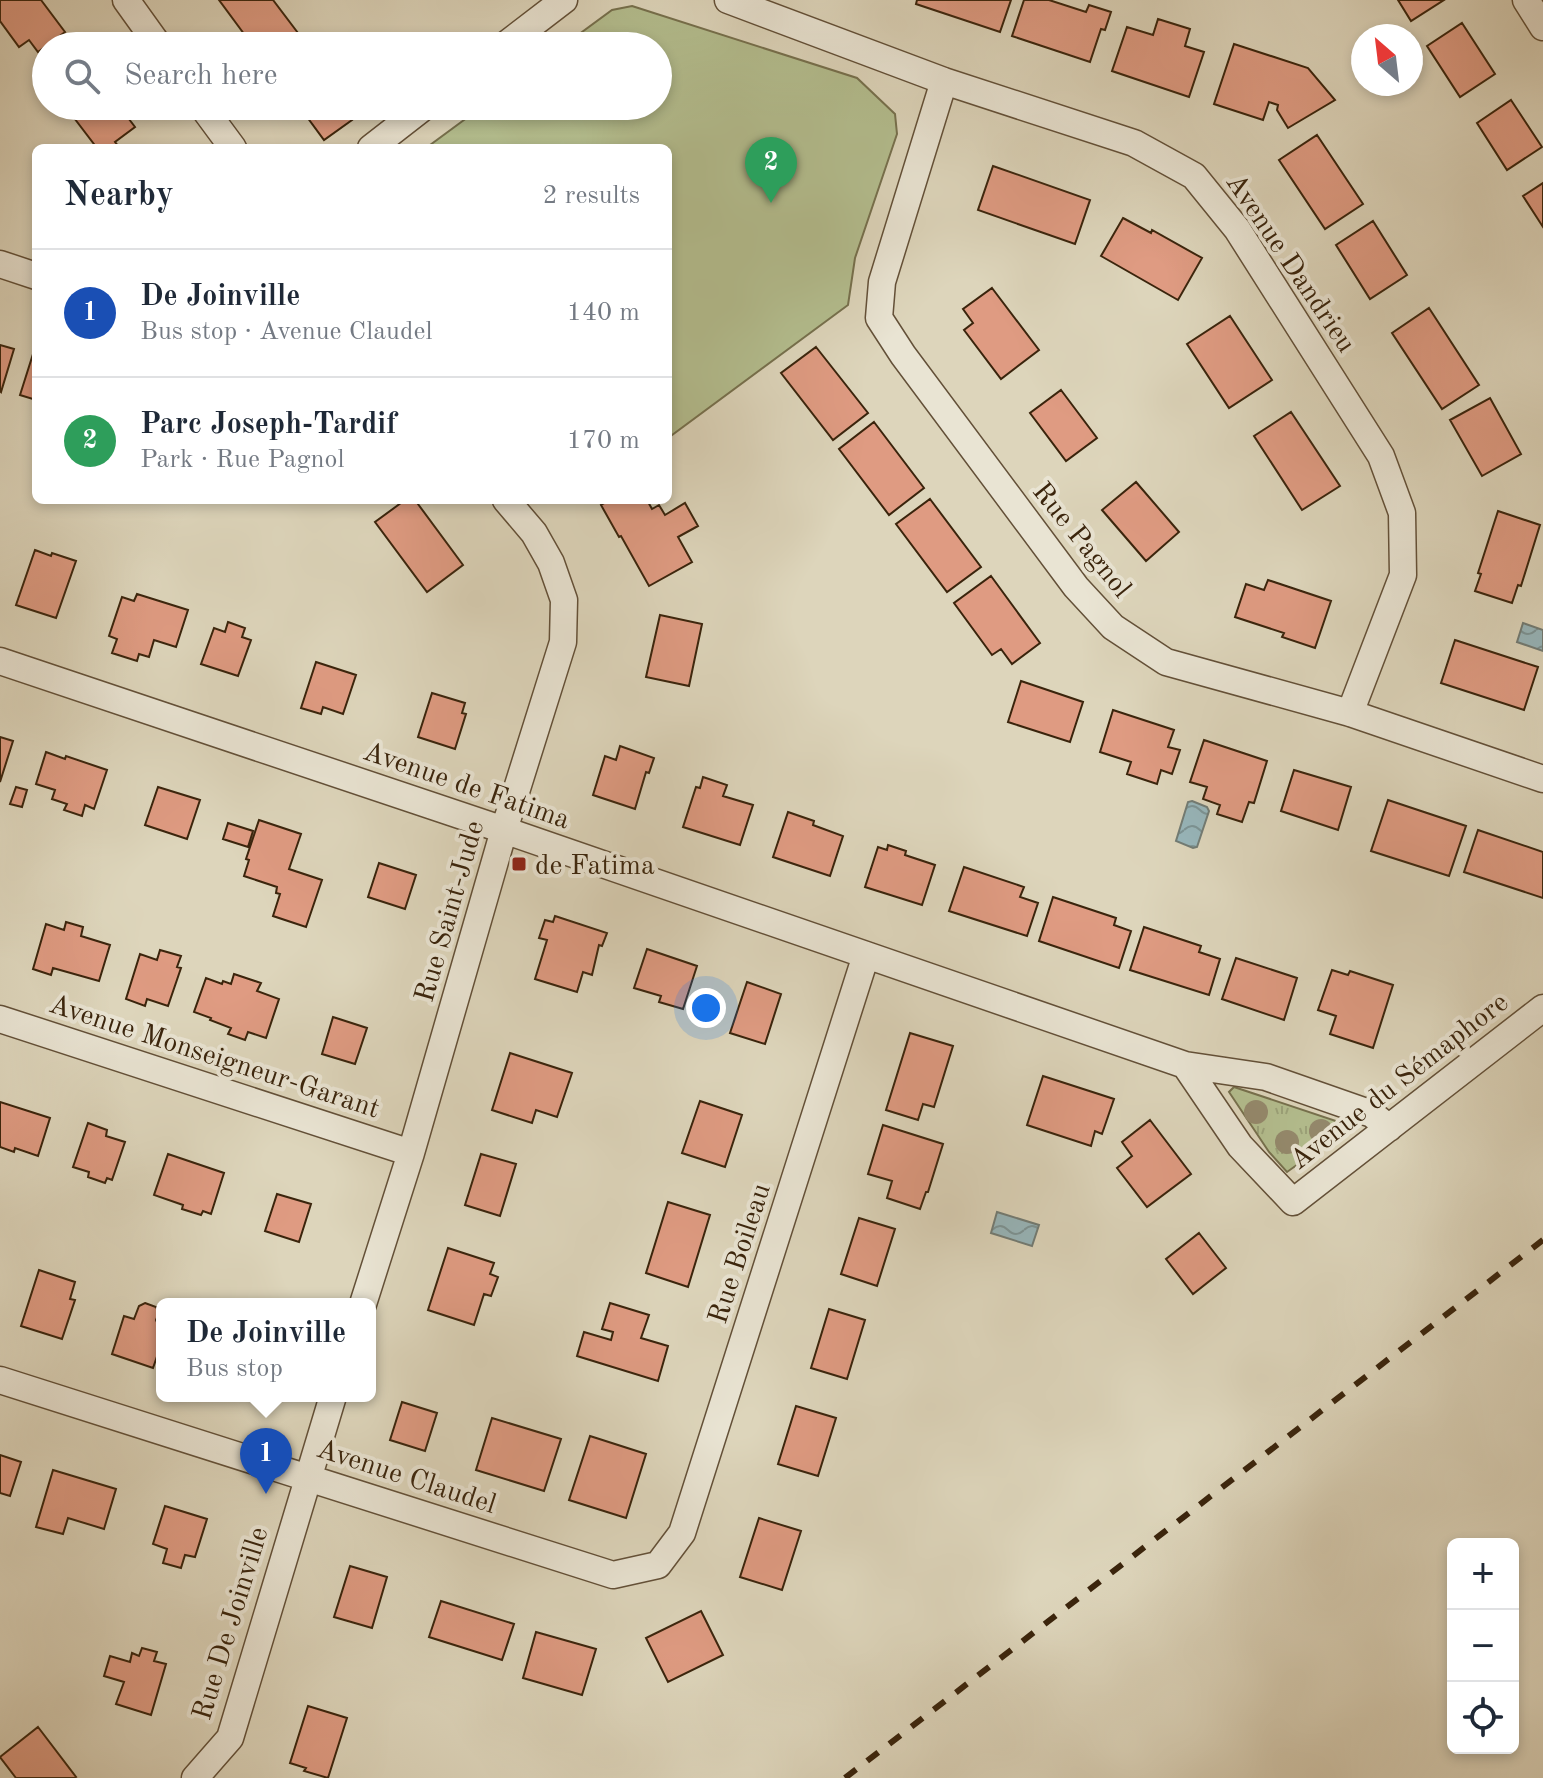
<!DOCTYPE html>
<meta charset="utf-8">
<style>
body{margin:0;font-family:"Old Standard TT",serif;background:#f6f6f7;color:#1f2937}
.controls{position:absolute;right:24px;bottom:24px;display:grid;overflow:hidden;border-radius:12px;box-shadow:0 4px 12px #0003}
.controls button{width:72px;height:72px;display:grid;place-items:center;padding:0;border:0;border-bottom:2px solid #e0e1e3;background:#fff;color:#1f2937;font:40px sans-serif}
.compass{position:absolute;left:1351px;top:24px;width:72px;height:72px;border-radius:50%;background:#fff;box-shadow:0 4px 12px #0003;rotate:332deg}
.you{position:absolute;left:706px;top:1008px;width:28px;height:28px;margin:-20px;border:6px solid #fff;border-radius:50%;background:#1a73e8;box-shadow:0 0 0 12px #1a73e833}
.badge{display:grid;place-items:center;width:52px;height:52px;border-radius:50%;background:#8f2418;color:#fff;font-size:26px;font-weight:700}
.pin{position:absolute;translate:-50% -66px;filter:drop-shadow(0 2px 4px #0008)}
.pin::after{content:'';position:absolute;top:42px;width:28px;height:24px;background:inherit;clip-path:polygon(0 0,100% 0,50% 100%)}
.popup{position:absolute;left:156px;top:1298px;width:220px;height:104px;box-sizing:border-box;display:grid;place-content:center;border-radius:12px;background:#fff;filter:drop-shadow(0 2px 6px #0005);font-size:26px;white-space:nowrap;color:#747a83}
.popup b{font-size:30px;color:#1f2937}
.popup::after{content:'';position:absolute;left:50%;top:100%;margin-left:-16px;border:16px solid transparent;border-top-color:#fff}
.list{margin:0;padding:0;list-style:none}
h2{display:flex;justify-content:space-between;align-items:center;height:104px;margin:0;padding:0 32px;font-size:34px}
h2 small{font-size:26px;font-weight:400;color:#747a83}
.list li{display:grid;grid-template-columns:52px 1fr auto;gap:24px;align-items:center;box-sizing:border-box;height:128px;padding:0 32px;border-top:2px solid #e0e1e3}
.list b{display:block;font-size:30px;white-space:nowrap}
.list p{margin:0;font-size:26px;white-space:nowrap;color:#747a83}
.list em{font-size:26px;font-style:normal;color:#747a83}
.icon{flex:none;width:44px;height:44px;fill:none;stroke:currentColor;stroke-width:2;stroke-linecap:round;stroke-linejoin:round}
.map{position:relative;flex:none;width:1543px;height:1778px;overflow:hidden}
.search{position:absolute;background:#fff;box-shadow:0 4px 12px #0003;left:32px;top:32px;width:640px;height:88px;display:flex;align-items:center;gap:20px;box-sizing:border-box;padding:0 28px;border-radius:44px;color:#747a83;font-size:30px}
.panel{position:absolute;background:#fff;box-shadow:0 4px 12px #0003;left:32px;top:144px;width:640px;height:360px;border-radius:12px}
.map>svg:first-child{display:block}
.grass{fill:url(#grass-tufts);stroke:#76704d;stroke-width:2}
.park{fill:#b3bd8e;stroke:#76704d;stroke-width:2}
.water{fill:url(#water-waves);stroke:#727c75;stroke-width:2}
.building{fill:#df9b82;stroke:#3a240c;stroke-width:2}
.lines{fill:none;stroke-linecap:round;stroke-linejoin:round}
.street-casing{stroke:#635038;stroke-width:29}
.street{stroke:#e9e4d3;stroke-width:26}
.rail{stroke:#3a240c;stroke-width:6;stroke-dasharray:14 14;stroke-linecap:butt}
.tree{fill:#94896c}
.poi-dot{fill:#8f2418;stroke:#e9e4d3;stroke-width:3}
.labels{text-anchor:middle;stroke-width:8;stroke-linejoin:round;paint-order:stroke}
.street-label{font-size:28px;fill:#3a240c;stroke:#e9e4d3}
.poi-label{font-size:28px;fill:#3a240c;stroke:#e9e4d3;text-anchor:start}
</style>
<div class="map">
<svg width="1543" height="1778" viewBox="0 0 1543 1778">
<defs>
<pattern id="grass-tufts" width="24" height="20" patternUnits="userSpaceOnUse" patternTransform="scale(2)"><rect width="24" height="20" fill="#b3bd8e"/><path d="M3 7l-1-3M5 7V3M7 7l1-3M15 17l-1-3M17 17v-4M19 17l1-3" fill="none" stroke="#9ba279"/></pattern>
<pattern id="water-waves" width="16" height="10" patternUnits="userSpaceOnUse" patternTransform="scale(2)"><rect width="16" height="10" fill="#97b6bb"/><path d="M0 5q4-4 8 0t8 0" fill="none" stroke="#7c9496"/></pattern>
</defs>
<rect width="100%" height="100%" fill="#ddd5bb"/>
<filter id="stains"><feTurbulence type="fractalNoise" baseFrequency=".0025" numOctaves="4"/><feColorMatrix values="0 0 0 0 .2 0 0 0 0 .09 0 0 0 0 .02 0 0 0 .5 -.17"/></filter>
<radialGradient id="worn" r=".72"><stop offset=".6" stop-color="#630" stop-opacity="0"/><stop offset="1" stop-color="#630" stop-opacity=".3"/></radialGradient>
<path class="grass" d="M 1234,1087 L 1339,1122 L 1343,1132 L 1287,1172 L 1269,1152 L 1229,1092 Z"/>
<path class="park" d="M 632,6 L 857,78 L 895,114 L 897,134 L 855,258 L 848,305 L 668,438 L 668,148 L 426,148 L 483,106 L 658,106 L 658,46 L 563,46 L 612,10 Z"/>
<path class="water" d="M 1523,623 L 1543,630 L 1543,651 L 1517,642 Z
M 1192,801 L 1207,807 L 1209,811 L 1197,847 L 1193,848 L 1176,841 L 1188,802 Z
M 997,1212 L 1039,1225 L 1032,1246 L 991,1233 Z"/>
<path class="building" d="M 0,0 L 41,0 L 65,32 L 38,52 L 29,40 L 19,47 L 0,21 Z
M 219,0 L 273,0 L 298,33 L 281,46 L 257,46 L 253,40 L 250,42 Z
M 917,0 L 1011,0 L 1000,32 L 916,4 Z
M 1024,0 L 1049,0 L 1086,12 L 1089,5 L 1111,12 L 1105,30 L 1101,29 L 1090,62 L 1012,36 Z
M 1398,0 L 1444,0 L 1411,21 Z
M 1158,19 L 1190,29 L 1185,46 L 1204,52 L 1189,97 L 1112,71 L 1127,27 L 1153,35 Z
M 1462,23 L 1495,74 L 1460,97 L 1427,46 Z
M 1234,44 L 1308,68 L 1335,100 L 1288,128 L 1277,110 L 1278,105 L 1269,102 L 1263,120 L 1214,104 Z
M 1511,100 L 1542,147 L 1507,170 L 1477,123 Z
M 65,106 L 119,106 L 135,127 L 115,142 L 119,147 L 118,148 L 97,148 Z
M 299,106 L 342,106 L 352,120 L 324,140 Z
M 1317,135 L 1363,204 L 1325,229 L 1279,160 Z
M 993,166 L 1090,200 L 1075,244 L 978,210 Z
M 1543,183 L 1543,227 L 1523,196 Z
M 1123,218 L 1151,233 L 1152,230 L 1202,258 L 1178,300 L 1101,256 Z
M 1373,221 L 1407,275 L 1370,299 L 1336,245 Z
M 992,288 L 1039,350 L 1001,379 L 964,330 L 973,323 L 963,309 Z
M 1429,308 L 1479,385 L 1442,409 L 1392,333 Z
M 1230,316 L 1272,380 L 1229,408 L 1187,344 Z
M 0,345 L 14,349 L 1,392 L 0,391 Z
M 816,347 L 868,413 L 833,440 L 781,373 Z
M 33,354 L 36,354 L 36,400 L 20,395 Z
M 1061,390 L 1097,438 L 1066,461 L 1030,413 Z
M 1490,398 L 1521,454 L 1482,476 L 1450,420 Z
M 1291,412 L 1340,486 L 1302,510 L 1254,436 Z
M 874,422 L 924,488 L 889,515 L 839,449 Z
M 1136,482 L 1179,532 L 1146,561 L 1102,510 Z
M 930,499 L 981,567 L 947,592 L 896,524 Z
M 405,500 L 415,500 L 463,565 L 427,592 L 375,522 Z
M 610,500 L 647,500 L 652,509 L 659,505 L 665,515 L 685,503 L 698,526 L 678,537 L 692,562 L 649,586 L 621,536 L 619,537 L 601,505 Z
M 1498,511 L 1540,525 L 1521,586 L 1518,585 L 1512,603 L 1475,591 L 1481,574 L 1478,573 Z
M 35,550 L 51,556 L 52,553 L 76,561 L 56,618 L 16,605 Z
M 991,576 L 1040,643 L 1012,664 L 1001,649 L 992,655 L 954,603 Z
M 1268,580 L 1331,601 L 1315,648 L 1282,637 L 1284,633 L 1235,617 L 1246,584 L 1264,590 Z
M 137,594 L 188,610 L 176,647 L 154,640 L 149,657 L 139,654 L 137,661 L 112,653 L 117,639 L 109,636 L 122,597 L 134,601 Z
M 660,615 L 702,624 L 689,686 L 646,677 Z
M 228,622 L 245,628 L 242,637 L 251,640 L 238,676 L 201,664 L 214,628 L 225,632 Z
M 1455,640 L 1538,667 L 1524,710 L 1441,683 Z
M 316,662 L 356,675 L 343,714 L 323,707 L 321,714 L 301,708 Z
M 1021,681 L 1083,702 L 1070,742 L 1008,722 Z
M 432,693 L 465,703 L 462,713 L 466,714 L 455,749 L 418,737 Z
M 1113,710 L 1174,730 L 1168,747 L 1180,750 L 1172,774 L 1161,770 L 1157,784 L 1127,774 L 1131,762 L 1100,752 Z
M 0,737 L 13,741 L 0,782 Z
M 1204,740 L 1267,761 L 1254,803 L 1249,802 L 1242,822 L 1217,814 L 1220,805 L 1203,799 L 1207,787 L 1190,782 Z
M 620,746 L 654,758 L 649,773 L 646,772 L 635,809 L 593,795 L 605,756 L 616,760 Z
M 46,752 L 65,759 L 66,756 L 107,770 L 94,809 L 85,805 L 82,816 L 64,810 L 67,804 L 52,799 L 55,790 L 36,784 Z
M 1294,770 L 1351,787 L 1338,830 L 1281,811 Z
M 703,777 L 727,785 L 723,796 L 753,805 L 740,845 L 683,827 L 696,787 L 700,788 Z
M 16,787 L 27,790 L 22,807 L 10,804 Z
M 158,787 L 200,800 L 187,839 L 145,825 Z
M 1388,800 L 1466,826 L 1449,876 L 1371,851 Z
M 788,812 L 814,821 L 813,825 L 843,836 L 830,876 L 773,857 Z
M 259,820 L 301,834 L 289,869 L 322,880 L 306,927 L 273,916 L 280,894 L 276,893 L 277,887 L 244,876 L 249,860 L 246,859 Z
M 228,823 L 253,831 L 248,847 L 223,839 Z
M 1478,830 L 1543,852 L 1543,898 L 1464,872 Z
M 888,845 L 906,851 L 905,855 L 935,865 L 922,905 L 865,887 L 878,847 L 887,850 Z
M 379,863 L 416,875 L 405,909 L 368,897 Z
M 964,867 L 1024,887 L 1020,897 L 1038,903 L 1027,936 L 949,911 Z
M 1053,897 L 1116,918 L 1114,925 L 1131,931 L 1119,968 L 1039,941 Z
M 555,916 L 607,933 L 602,946 L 599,945 L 592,975 L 583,972 L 577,992 L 535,979 L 547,940 L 539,938 L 545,920 L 553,922 Z
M 66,922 L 83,927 L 81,936 L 110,945 L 99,981 L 53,968 L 51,975 L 33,969 L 46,924 L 64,930 Z
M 1144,927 L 1201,946 L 1199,952 L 1220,959 L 1209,995 L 1130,970 Z
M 647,949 L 697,966 L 683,1009 L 659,1002 L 661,996 L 634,988 Z
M 160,950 L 181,956 L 177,967 L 181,968 L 168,1006 L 147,999 L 145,1006 L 126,999 L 140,954 L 157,960 Z
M 1236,958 L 1297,978 L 1284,1020 L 1222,999 Z
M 1332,970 L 1348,975 L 1350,971 L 1393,985 L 1373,1048 L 1330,1034 L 1336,1016 L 1318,1010 Z
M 234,974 L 261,983 L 257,991 L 279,999 L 266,1038 L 248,1032 L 245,1040 L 228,1034 L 231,1028 L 210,1020 L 211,1018 L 194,1012 L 206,978 L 222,984 L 223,981 L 231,984 Z
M 747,982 L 781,994 L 765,1044 L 730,1033 Z
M 333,1017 L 367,1028 L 355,1064 L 322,1054 Z
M 910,1033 L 953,1046 L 934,1107 L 923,1104 L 918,1120 L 886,1110 Z
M 510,1053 L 572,1073 L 557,1117 L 536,1110 L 532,1123 L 492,1110 Z
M 1043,1076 L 1114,1099 L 1102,1134 L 1095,1131 L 1091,1146 L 1027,1125 Z
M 700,1101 L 742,1115 L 725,1167 L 682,1153 Z
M 0,1102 L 50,1118 L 38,1156 L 15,1148 L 14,1152 L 0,1147 Z
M 1150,1120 L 1191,1174 L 1147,1207 L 1117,1168 L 1132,1156 L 1122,1142 Z
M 88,1123 L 107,1130 L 106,1136 L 125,1142 L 112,1180 L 107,1178 L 105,1183 L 88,1177 L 89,1172 L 73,1167 Z
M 883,1125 L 943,1144 L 928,1192 L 926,1192 L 920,1209 L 887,1198 L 892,1181 L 868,1174 Z
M 168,1154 L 224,1173 L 211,1214 L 203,1211 L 201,1215 L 182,1209 L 183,1205 L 154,1195 Z
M 481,1154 L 516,1164 L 500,1216 L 465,1205 Z
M 277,1194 L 311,1204 L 299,1242 L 265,1231 Z
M 668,1202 L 710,1215 L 688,1287 L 646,1273 Z
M 859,1218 L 895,1229 L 877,1286 L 841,1274 Z
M 1199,1233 L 1226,1268 L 1193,1294 L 1166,1259 Z
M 448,1248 L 494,1263 L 490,1274 L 498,1277 L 491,1296 L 484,1294 L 474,1325 L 428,1310 Z
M 39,1270 L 75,1282 L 70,1299 L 75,1300 L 62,1339 L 21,1326 Z
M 145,1303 L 156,1307 L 159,1313 L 156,1320 L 159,1327 L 162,1328 L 162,1342 L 153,1368 L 112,1354 L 124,1316 L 134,1319 L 139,1306 Z
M 610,1303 L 649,1315 L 641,1338 L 668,1346 L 658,1381 L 577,1356 L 584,1332 L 611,1340 L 613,1332 L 602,1329 Z
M 829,1309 L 865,1320 L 847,1379 L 811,1368 Z
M 402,1402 L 437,1413 L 425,1451 L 390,1440 Z
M 796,1406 L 836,1418 L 818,1476 L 778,1464 Z
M 492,1418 L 561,1439 L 544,1491 L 476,1470 Z
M 590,1436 L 646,1454 L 626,1518 L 569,1500 Z
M 0,1455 L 21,1462 L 10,1496 L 0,1493 Z
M 53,1470 L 116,1489 L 104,1529 L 68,1518 L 63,1534 L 36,1527 Z
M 165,1506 L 207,1519 L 195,1557 L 185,1555 L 181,1568 L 163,1563 L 167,1549 L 153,1544 Z
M 759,1518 L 801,1531 L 782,1590 L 740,1577 Z
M 350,1566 L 387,1577 L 372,1628 L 334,1617 Z
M 441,1601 L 514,1624 L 502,1660 L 429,1637 Z
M 701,1611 L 723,1655 L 668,1682 L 646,1638 Z
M 536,1632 L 596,1649 L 582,1695 L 523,1678 Z
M 142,1648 L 157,1652 L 154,1661 L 166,1664 L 151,1715 L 116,1704 L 124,1682 L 104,1676 L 110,1656 L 130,1662 L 132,1653 L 139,1656 Z
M 308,1706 L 347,1718 L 328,1778 L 304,1771 L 306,1768 L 290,1763 Z
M 38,1727 L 76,1777 L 74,1778 L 16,1778 L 0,1757 Z"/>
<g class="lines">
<g class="street-casing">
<path id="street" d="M 126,0 L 159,46
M 728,0 L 944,81 L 1134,143 L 1194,176 L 1237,229 L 1381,456 L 1402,513 L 1403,575 L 1350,713
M 1526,0 L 1543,27
M 504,46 L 564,0
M 944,81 L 882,282 L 879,318 L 903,355 L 1076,587 L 1113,627 L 1166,662 L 1350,713 L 1543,779
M 202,106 L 233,148
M 371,148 L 425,106
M 0,264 L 36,276
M 0,661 L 504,830 L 1185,1065 L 1266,1077 L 1372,1114 L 1389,1128
M 0,1019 L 411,1153
M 1185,1065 L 1240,1146 L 1293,1202 L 1543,1008
M 363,1304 L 411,1153 L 504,830 L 563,642 L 564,600 L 551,563 L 534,533 L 506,500
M 0,1380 L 613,1575 L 658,1565 L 682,1533 L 866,955
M 195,1778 L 230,1738 L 333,1396"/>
</g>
<use href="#street" class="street"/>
<path class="rail" d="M 845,1778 L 1543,1240"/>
</g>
<g class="tree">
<circle cx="1256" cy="1112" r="12"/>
<circle cx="1321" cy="1131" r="12"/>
<circle cx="1287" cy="1142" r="12"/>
</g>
<rect class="poi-dot" x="511" y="856" width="16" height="16" rx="4"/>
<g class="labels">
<g class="street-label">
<text transform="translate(1292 262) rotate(56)" y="10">Avenue Dandrieu</text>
<text transform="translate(1083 539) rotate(51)" y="10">Rue Pagnol</text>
<text transform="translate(467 784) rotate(19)" y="10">Avenue de Fatima</text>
<text transform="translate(448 911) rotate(-74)" y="10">Rue Saint-Jude</text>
<text transform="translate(215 1055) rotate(18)" y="10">Avenue Monseigneur-Garant</text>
<text transform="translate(1398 1080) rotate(-38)" y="10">Avenue du Sémaphore</text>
<text transform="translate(738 1253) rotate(-72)" y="10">Rue Boileau</text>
<text transform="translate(407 1475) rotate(18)" y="10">Avenue Claudel</text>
<text transform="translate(229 1623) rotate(-73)" y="10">Rue De Joinville</text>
</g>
<g class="poi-label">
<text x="535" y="874">de Fatima</text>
</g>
</g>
<rect width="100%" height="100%" filter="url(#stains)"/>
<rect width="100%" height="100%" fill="url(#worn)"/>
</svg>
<div class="controls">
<button>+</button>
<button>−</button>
<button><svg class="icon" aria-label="locate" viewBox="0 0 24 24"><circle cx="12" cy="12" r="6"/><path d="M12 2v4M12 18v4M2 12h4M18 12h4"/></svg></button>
</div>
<svg class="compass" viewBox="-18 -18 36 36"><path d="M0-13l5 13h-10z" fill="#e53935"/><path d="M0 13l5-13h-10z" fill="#747a83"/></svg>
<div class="you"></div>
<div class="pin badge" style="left:266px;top:1494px;background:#1a4fb4">1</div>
<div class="popup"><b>De Joinville</b>Bus stop</div>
<div class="pin badge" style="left:771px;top:203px;background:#2e9e5b">2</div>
<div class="search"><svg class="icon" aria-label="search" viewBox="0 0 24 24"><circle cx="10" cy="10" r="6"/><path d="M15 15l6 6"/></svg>Search here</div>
<section class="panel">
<h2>Nearby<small>2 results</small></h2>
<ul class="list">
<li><span class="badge" style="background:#1a4fb4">1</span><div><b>De Joinville</b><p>Bus stop · Avenue Claudel</p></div><em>140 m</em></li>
<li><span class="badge" style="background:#2e9e5b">2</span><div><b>Parc Joseph-Tardif</b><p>Park · Rue Pagnol</p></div><em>170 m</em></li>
</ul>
</section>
</div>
